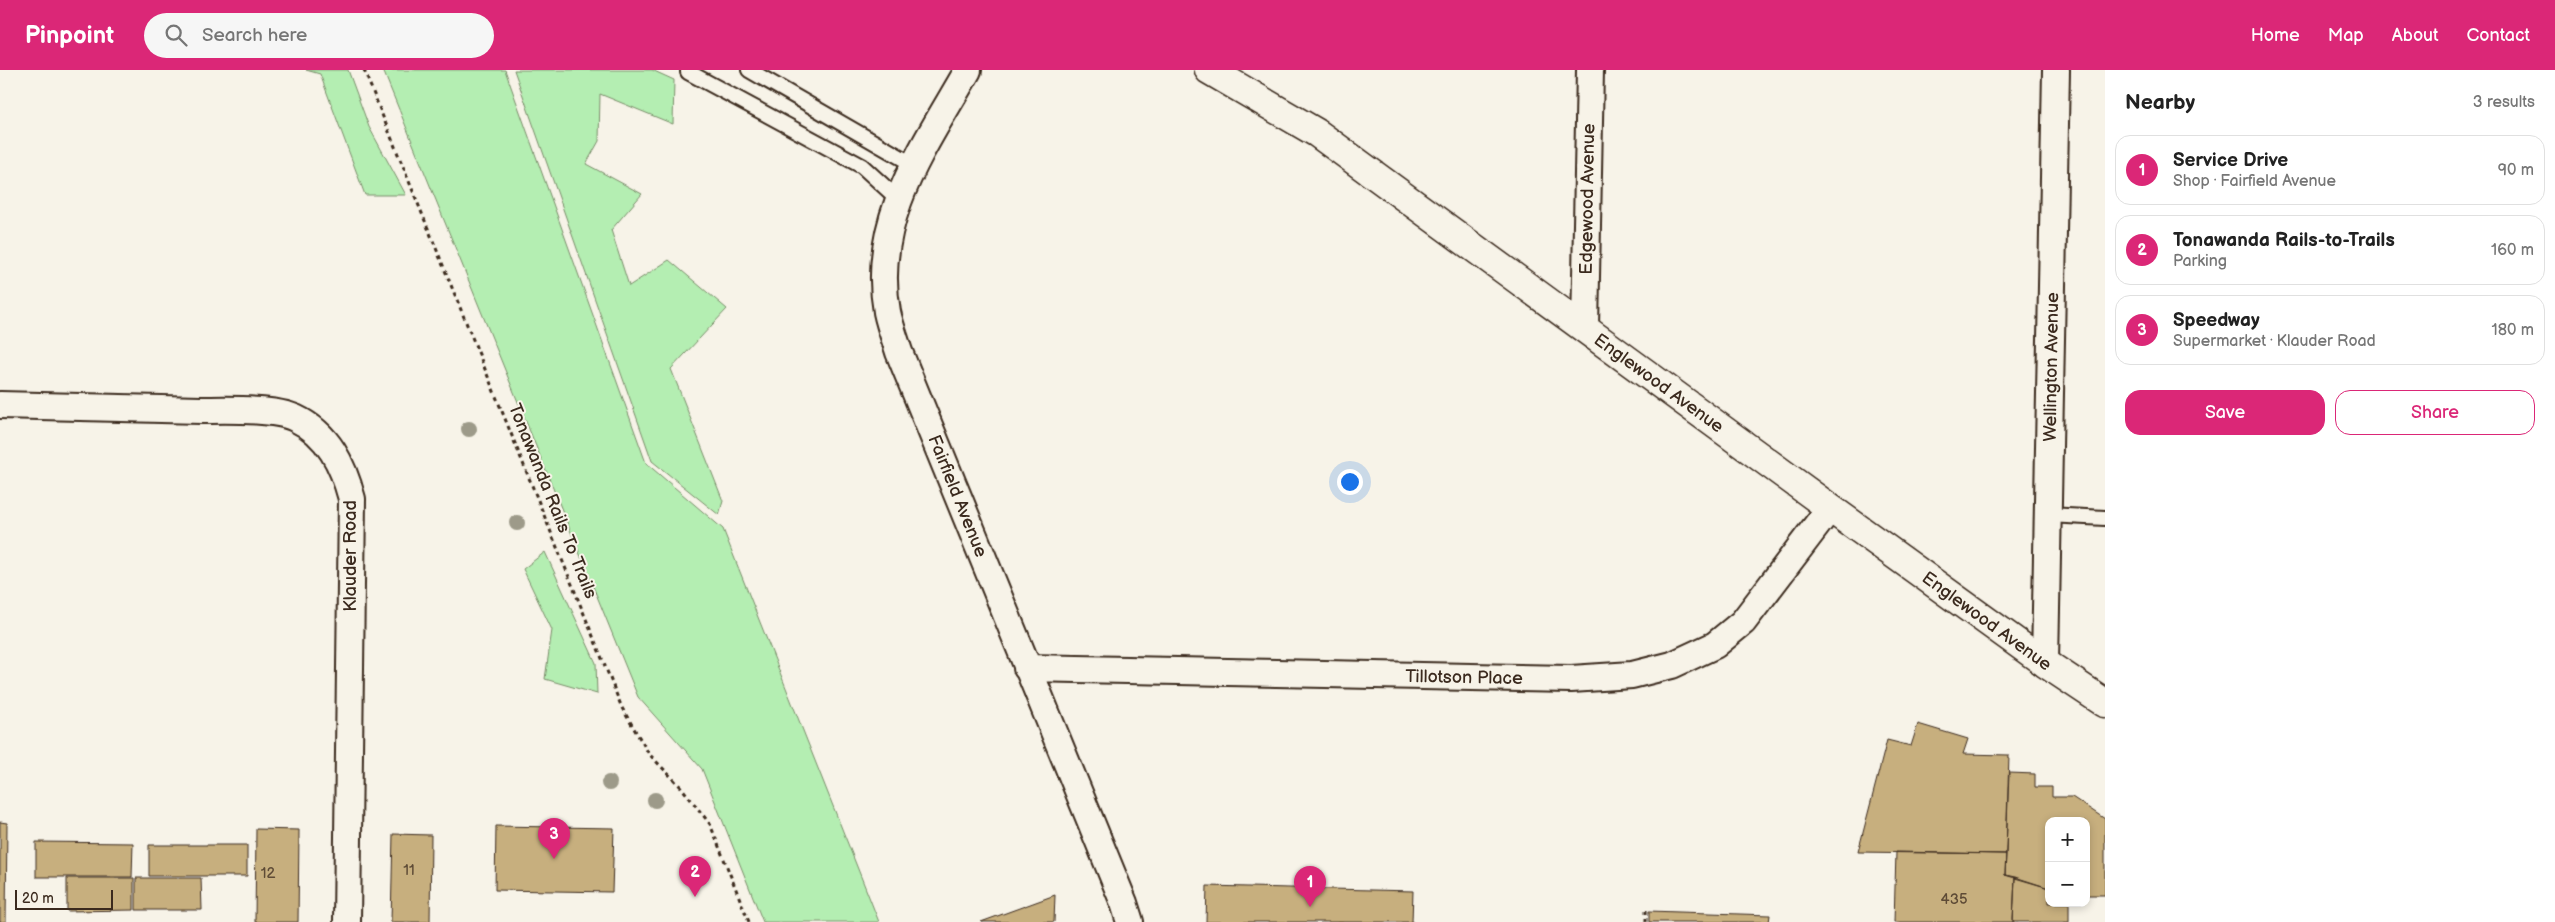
<!DOCTYPE html>
<meta charset="utf-8">
<style>
body{margin:0;font-family:"Balsamiq Sans",sans-serif;background:#f6f6f6;color:#222}
.controls{position:absolute;right:15px;bottom:15px;display:grid;overflow:hidden;border-radius:10px;box-shadow:0 2px 8px #0003}
.controls button{width:45px;height:45px;display:grid;place-items:center;padding:0;border:0;border-bottom:1px solid #e0e0e0;background:#fff;color:#222;font:25px sans-serif}
.scale{position:absolute;left:15px;bottom:12px;width:98px;box-sizing:border-box;padding-left:5px;border:2px solid #3b2a1e;border-top:0;font-size:14px;line-height:18px;white-space:nowrap;color:#3b2a1e;-webkit-text-stroke:4px #f7f3e8;paint-order:stroke}
.you{position:absolute;left:1349px;top:411px;width:18px;height:18px;margin:-12px;border:4px solid #fff;border-radius:50%;background:#1a73e8;box-shadow:0 0 0 8px #1a73e833}
.badge{display:grid;place-items:center;width:32px;height:32px;border-radius:50%;background:#db2777;color:#fff;font-size:16px;font-weight:700}
.pin{position:absolute;translate:-50% -41px;filter:drop-shadow(0 1px 2px #0008)}
.pin::after{content:'';position:absolute;top:26px;width:18px;height:15px;background:inherit;clip-path:polygon(0 0,100% 0,50% 100%)}
.list{margin:0;padding:0;list-style:none}
h2{display:flex;justify-content:space-between;align-items:center;height:65px;margin:0;padding:0 20px;font-size:21px}
h2 small{font-size:16px;font-weight:400;color:#767676}
.list li{display:grid;grid-template-columns:32px 1fr auto;gap:15px;align-items:center;box-sizing:border-box;height:70px;margin:0 10px 10px;padding:0 10px;border:1px solid #e0e0e0;border-radius:15px}
.list b{display:block;font-size:19px;white-space:nowrap}
.list p{margin:0;font-size:16px;white-space:nowrap;color:#767676}
.list em{font-size:16px;font-style:normal;color:#767676}
.actions{display:flex;gap:10px;padding:15px 20px}
.actions a{flex:1;padding:11px 0;border:1px solid #db2777;border-radius:15px;text-align:center;font-size:18px;color:#db2777}
.actions .main{background:#db2777;color:#fff}
.icon{flex:none;width:28px;height:28px;fill:none;stroke:currentColor;stroke-width:2;stroke-linecap:round;stroke-linejoin:round}
.map{position:relative;flex:none;width:2105px;height:852px;overflow:hidden}
header{display:flex;align-items:center;gap:30px;box-sizing:border-box;height:70px;padding:0 25px;background:#db2777;color:#fff}
header strong{font-size:24px}
nav{display:flex;gap:28px;margin-inline-start:auto;font-size:18px}
.search{width:350px;height:45px;background:#f6f6f6;display:flex;align-items:center;gap:12px;box-sizing:border-box;padding:0 18px;border-radius:28px;color:#767676;font-size:19px}
main{display:flex}
aside{flex:1;background:#fff}
.map>svg:first-child{display:block}
.green{fill:#b4eeb2;stroke:#788c68}
.building{fill:#c7af7e;stroke:#3b2a1e}
.lines{fill:none;stroke-linecap:round;stroke-linejoin:round}
.service-casing{stroke:#3b2a1e;stroke-width:18}
.minor-casing{stroke:#3b2a1e;stroke-width:30}
.tertiary-casing{stroke:#3b2a1e;stroke-width:31}
.path{stroke:#3b2a1e;stroke-width:3;stroke-dasharray:4 4;stroke-linecap:butt}
.service{stroke:#f7f3e8;stroke-width:14}
.minor{stroke:#f7f3e8;stroke-width:26}
.tertiary{stroke:#f7f3e8;stroke-width:28}
.tree{fill:#9d9a89}
.labels{text-anchor:middle;stroke-width:4;stroke-linejoin:round;paint-order:stroke}
.number-label{font-size:15px;fill:#5e4b36}
.street-label{font-size:18px;fill:#3b2a1e;stroke:#f7f3e8}
</style>
<header>
<strong>Pinpoint</strong>
<div class="search"><svg class="icon" aria-label="search" viewBox="0 0 24 24"><circle cx="10" cy="10" r="6"/><path d="M15 15l6 6"/></svg>Search here</div>
<nav><a>Home</a><a>Map</a><a>About</a><a>Contact</a></nav>
</header>
<main>
<div class="map">
<svg width="2105" height="852" viewBox="0 0 2105 852">
<rect width="100%" height="100%" fill="#f7f3e8"/>
<filter id="ink" filterUnits="userSpaceOnUse"><feTurbulence type="fractalNoise" baseFrequency=".02" numOctaves="2"/><feDisplacementMap in="SourceGraphic" scale="10" xChannelSelector="R" yChannelSelector="G"/><feConvolveMatrix kernelMatrix="1 2 1 2 8 2 1 2 1" color-interpolation-filters="sRGB"/></filter>
<g filter="url(#ink)">
<path class="green" d="M 306,0 L 348,0 L 369,57 L 406,125 L 365,125 L 320,4 Z
M 383,0 L 505,0 L 646,393 L 723,459 L 879,852 L 763,852 L 702,699 L 638,627 Z
M 514,0 L 652,0 L 674,10 L 673,54 L 600,24 L 599,71 L 586,94 L 642,124 L 611,160 L 629,216 L 669,190 L 727,239 L 671,299 L 723,431 L 719,445 L 652,391 Z
M 545,482 L 596,593 L 597,624 L 545,609 L 552,560 L 523,499 Z"/>
<path class="building" d="M 1918,654 L 1968,669 L 1963,684 L 2009,685 L 2006,784 L 1858,782 L 1887,670 L 1911,676 Z
M 2009,703 L 2035,704 L 2035,717 L 2052,717 L 2052,727 L 2072,727 L 2105,749 L 2105,825 L 2086,825 L 2086,751 L 2049,751 L 2049,818 L 2005,805 Z
M 0,752 L 7,753 L 6,852 L 0,852 Z
M 496,756 L 614,758 L 612,822 L 495,820 Z
M 256,759 L 299,760 L 298,852 L 255,852 Z
M 393,764 L 431,765 L 430,852 L 391,852 Z
M 36,772 L 133,773 L 132,807 L 36,807 Z
M 149,775 L 247,775 L 247,806 L 149,806 Z
M 1896,782 L 2006,784 L 2005,805 L 2015,807 L 2013,852 L 1894,852 Z
M 2015,807 L 2049,818 L 2049,833 L 2069,833 L 2069,852 L 2013,852 Z
M 67,808 L 134,808 L 134,840 L 67,841 Z
M 136,808 L 201,808 L 202,840 L 136,840 Z
M 1207,816 L 1413,821 L 1412,852 L 1206,852 Z
M 1055,825 L 1054,852 L 981,852 Z
M 1649,841 L 1770,845 L 1769,852 L 1649,852 Z"/>
<g class="lines">
<g class="service-casing">
<path id="service" d="M 689,0 L 688,2 L 862,96 L 898,129
M 749,0 L 914,95
M 2048,445 L 2105,448"/>
</g>
<g class="minor-casing">
<path id="minor" d="M 968,0 C 925,76 870,149 887,242 C 890,256 895,269 899,282 L 1124,833 L 1130,852
M 1585,258 L 1590,0
M 0,335 C 67,337 134,338 201,340 C 225,340 274,338 295,348 C 329,364 343,395 352,429 L 347,852
M 2045,593 L 2056,0
M 1027,598 L 1571,609 L 1632,605 L 1672,595 L 1715,575 L 1743,552 L 1830,438"/>
</g>
<g class="tertiary-casing">
<path id="tertiary" d="M 1209,0 L 1317,63 L 1830,438 L 2045,593 L 2105,633"/>
</g>
<path class="path" d="M 364,0 L 622,638 L 649,684 L 681,717 L 710,754 L 749,852
M 1646,852 L 1646,839"/>
<use href="#service" class="service"/>
<use href="#minor" class="minor"/>
<use href="#tertiary" class="tertiary"/>
</g>
<g class="tree">
<circle cx="469" cy="359" r="8"/>
<circle cx="517" cy="453" r="8"/>
<circle cx="609" cy="713" r="8"/>
<circle cx="655" cy="730" r="8"/>
</g>
</g>
<g class="labels">
<g class="number-label">
<text x="409" y="805">11</text>
<text x="268" y="808">12</text>
<text x="1954" y="834">435</text>
</g>
<g class="street-label">
<text transform="translate(1587 129) rotate(-89)" y="6">Edgewood Avenue</text>
<text transform="translate(2051 297) rotate(-89)" y="6">Wellington Avenue</text>
<text transform="translate(1659 313) rotate(36)" y="6">Englewood Avenue</text>
<text transform="translate(958 426) rotate(68)" y="6">Fairfield Avenue</text>
<text transform="translate(553 431) rotate(68)" y="6">Tonawanda Rails To Trails</text>
<text transform="translate(350 486) rotate(-90)" y="6">Klauder Road</text>
<text transform="translate(1987 551) rotate(36)" y="6">Englewood Avenue</text>
<text transform="translate(1464 607) rotate(1)" y="6">Tillotson Place</text>
</g>
</g>
</svg>
<div class="controls">
<button>+</button>
<button>−</button>
</div>
<div class="scale">20 m</div>
<div class="you"></div>
<div class="pin badge" style="left:1310px;top:837px">1</div>
<div class="pin badge" style="left:695px;top:827px">2</div>
<div class="pin badge" style="left:554px;top:789px">3</div>
</div>
<aside>
<h2>Nearby<small>3 results</small></h2>
<ul class="list">
<li><span class="badge">1</span><div><b>Service Drive</b><p>Shop · Fairfield Avenue</p></div><em>90 m</em></li>
<li><span class="badge">2</span><div><b>Tonawanda Rails-to-Trails</b><p>Parking</p></div><em>160 m</em></li>
<li><span class="badge">3</span><div><b>Speedway</b><p>Supermarket · Klauder Road</p></div><em>180 m</em></li>
</ul>
<div class="actions"><a class="main">Save</a><a>Share</a></div>
</aside>
</main>
